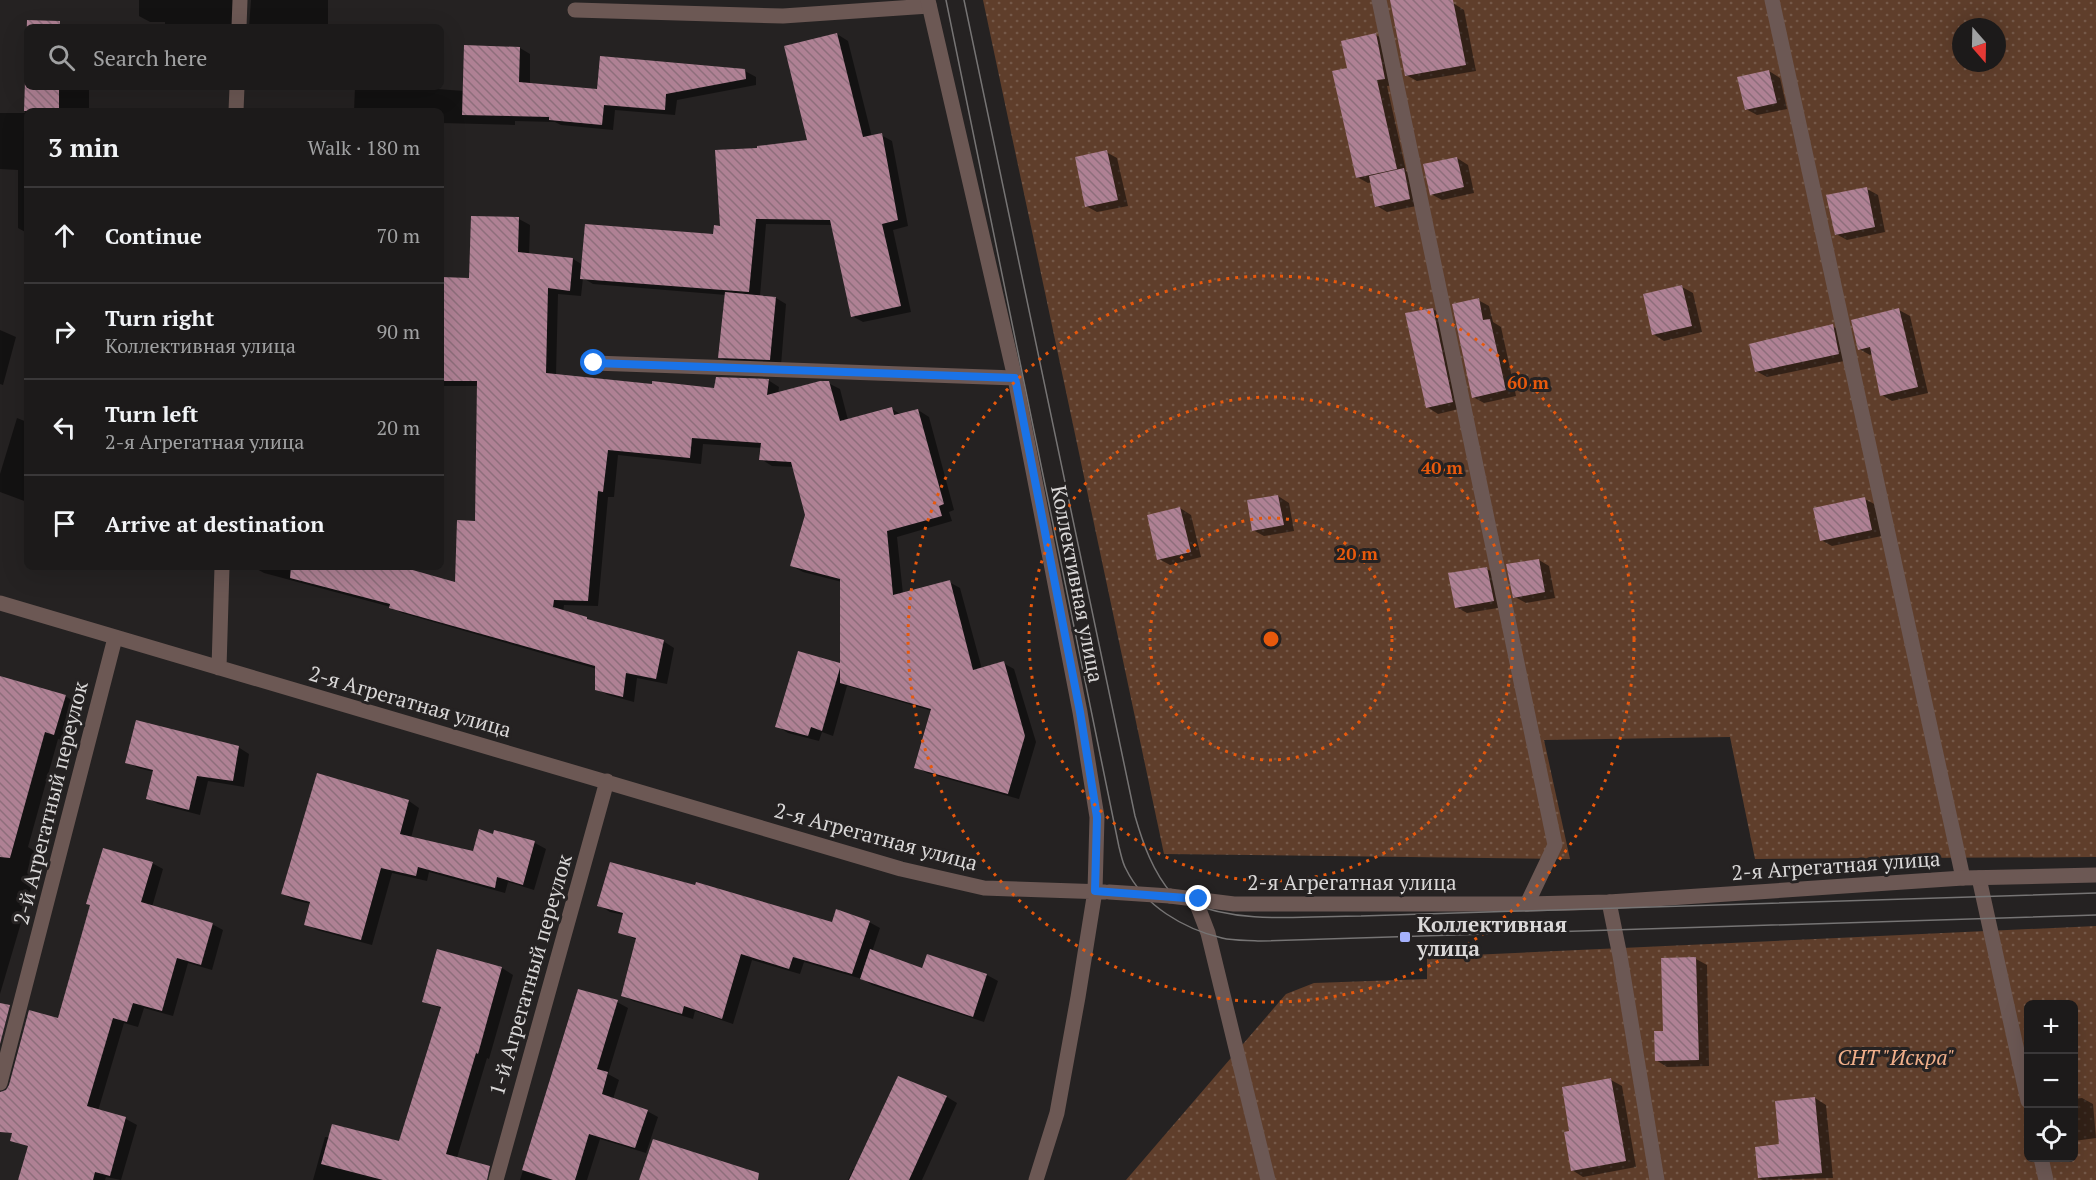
<!DOCTYPE html>
<meta charset="utf-8">
<style>
body{margin:0;font-family:"PT Serif",serif;background:#292727;color:#f1f3f6}
.controls{position:absolute;right:18px;bottom:18px;display:grid;overflow:hidden;border-radius:9px;box-shadow:0 6px 24px #0002}
.controls button{width:54px;height:54px;display:grid;place-items:center;padding:0;border:0;border-bottom:2px solid #3a3839;background:#1c1a1a;color:#f1f3f6;font:30px sans-serif}
.compass{position:absolute;left:1952px;top:18px;width:54px;height:54px;border-radius:50%;background:#1c1a1a;box-shadow:0 6px 24px #0002;rotate:160deg}
.stop{position:absolute;width:18px;height:18px;margin:-14px;border:4px solid #1a73e8;border-radius:50%;background:#fff}
.stop.end{background:#1a73e8;border-color:#fff;box-shadow:0 2px 6px #0008}
.list{margin:0;padding:0;list-style:none}
h2{display:flex;justify-content:space-between;align-items:center;height:78px;margin:0;padding:0 24px;font-size:26px}
h2 small{font-size:20px;font-weight:400;color:#a0a1a2}
.list li{display:grid;grid-template-columns:39px 1fr auto;gap:18px;align-items:center;box-sizing:border-box;height:96px;padding:0 24px;border-top:2px solid #3a3839}
.list b{display:block;font-size:22px;white-space:nowrap}
.list p{margin:0;font-size:20px;white-space:nowrap;color:#a0a1a2}
.list em{font-size:20px;font-style:normal;color:#a0a1a2}
.icon{flex:none;width:33px;height:33px;fill:none;stroke:currentColor;stroke-width:2;stroke-linecap:round;stroke-linejoin:round}
.map{position:relative;flex:none;width:2096px;height:1180px;overflow:hidden}
.search{position:absolute;background:#1c1a1a;box-shadow:0 6px 24px #0002;left:24px;top:24px;width:420px;height:66px;display:flex;align-items:center;gap:15px;box-sizing:border-box;padding:0 21px;border-radius:9px;color:#a0a1a2;font-size:22px}
.panel{position:absolute;background:#1c1a1a;box-shadow:0 6px 24px #0002;left:24px;top:108px;width:420px;height:462px;border-radius:9px}
.map>svg:first-child{display:block}
.garden{fill:url(#garden-dots);fill-rule:evenodd}
.shadow{fill:#0007}
.building{fill:url(#building-back-hatch)}
.lines{fill:none;stroke-linecap:round;stroke-linejoin:round}
.service{stroke:#6c5854;stroke-width:15}
.minor{stroke:#6c5854;stroke-width:15}
.tram{stroke:#767474;stroke-width:1.5}
.minor-bridge{stroke:#6c5854;stroke-width:15}
.route{stroke:#1a73e8;stroke-width:8}
.ring{fill:none;stroke:#e8590c;stroke-width:3;stroke-dasharray:3 6}
.poi-dot{fill:#a5b1fc;stroke:#252222;stroke-width:2}
.labels{text-anchor:middle;stroke-width:6;stroke-linejoin:round;paint-order:stroke}
.street-label{font-size:21px;fill:#d9d7d7;stroke:#252222}
.poi-label{font-size:21px;font-weight:bold;fill:#d9d7d7;stroke:#252222;text-anchor:start}
.park-label{font-size:21px;font-style:italic;fill:#f0af8a;stroke:#252222}
.centre{fill:#e8590c;stroke:#252222;stroke-width:3}
.ring-label{font-size:18px;text-anchor:middle;font-weight:bold;fill:#e8590c;stroke:#252222;stroke-width:6;stroke-linejoin:round;paint-order:stroke}
</style>
<div class="map">
<svg width="2096" height="1180" viewBox="0 0 2096 1180">
<defs>
<pattern id="garden-dots" width="8" height="8" patternUnits="userSpaceOnUse" patternTransform="scale(1.5)"><rect width="8" height="8" fill="#5f3e2b"/><path d="M2 2h.1M6 6h.1" fill="none" stroke="#755949" stroke-width="1.8" stroke-linecap="round"/></pattern>
<pattern id="building-back-hatch" width="6" height="6" patternUnits="userSpaceOnUse" patternTransform="scale(1.5)"><rect width="6" height="6" fill="#af8194"/><path d="M-1 5l2 2M0 0l6 6M5-1l2 2" fill="none" stroke="#8e6e7b"/></pattern>
</defs>
<rect width="100%" height="100%" fill="#252222"/>
<path class="garden" d="M 983,0 L 2096,0 L 2096,857 L 1755,859 L 1730,737 L 1544,740 L 1570,859 L 1164,854 ZM 1961,27 L 1997,27 L 1997,63 L 1961,63 Z
M 2096,926 L 2096,1180 L 1126,1180 L 1286,994 L 1314,983 L 1427,979 L 1427,957 ZM 2028,1004 L 2074,1004 L 2074,1158 L 2028,1158 Z"/>
<path class="shadow" d="M 139,0 L 244,0 L 241,27 L 165,27 L 165,22 L 150,22 L 139,16 Z
M 251,0 L 328,0 L 328,27 L 249,27 Z
M 1391,0 L 1448,0 L 1464,10 L 1476,71 L 1417,81 L 1406,75 Z
M 837,34 L 848,41 L 872,137 L 881,135 L 892,141 L 908,226 L 893,230 L 911,312 L 863,322 L 852,316 L 832,225 L 766,224 L 760,296 L 776,298 L 786,304 L 781,365 L 730,363 L 719,357 L 726,295 L 593,284 L 583,278 L 581,296 L 558,294 L 556,375 L 653,386 L 716,389 L 768,380 L 779,387 L 778,394 L 828,383 L 840,389 L 848,420 L 892,409 L 902,415 L 918,410 L 929,417 L 954,510 L 949,512 L 952,521 L 897,537 L 903,594 L 949,582 L 960,588 L 982,669 L 1003,663 L 1014,669 L 1036,742 L 1019,799 L 927,773 L 916,767 L 932,711 L 847,686 L 833,736 L 822,732 L 819,741 L 788,733 L 777,726 L 841,665 L 842,582 L 803,572 L 792,566 L 806,515 L 794,467 L 772,466 L 761,459 L 762,448 L 703,444 L 701,464 L 618,455 L 614,497 L 608,497 L 598,606 L 564,605 L 563,612 L 593,623 L 663,641 L 674,648 L 667,684 L 637,678 L 634,702 L 608,695 L 597,689 L 597,669 L 402,613 L 391,607 L 264,573 L 253,567 L 396,567 L 456,584 L 476,522 L 479,386 L 441,386 L 441,279 L 470,280 L 519,219 L 530,225 L 529,255 L 573,259 L 583,265 L 715,236 L 721,227 L 759,149 L 808,141 Z
M 1376,35 L 1387,41 L 1396,85 L 1387,86 L 1406,171 L 1415,176 L 1421,205 L 1387,212 L 1377,206 L 1372,182 L 1368,183 L 1357,177 L 1349,69 Z
M 520,48 L 530,54 L 530,85 L 599,91 L 745,71 L 756,77 L 756,85 L 677,100 L 675,115 L 615,110 L 613,130 L 561,125 L 555,122 L 515,121 L 515,125 L 441,123 L 441,111 L 354,111 L 355,87 L 410,87 L 464,91 Z
M 27,57 L 27,87 L 89,87 L 89,111 L 27,111 L 27,233 L 18,228 L 18,170 L 0,169 L 0,113 L 25,113 Z
M 1769,71 L 1780,78 L 1787,109 L 1757,115 L 1746,109 Z
M 1106,152 L 1117,158 L 1128,206 L 1097,212 L 1086,206 Z
M 1457,158 L 1468,165 L 1474,193 L 1442,200 L 1431,194 Z
M 1867,189 L 1878,195 L 1885,232 L 1847,240 L 1836,234 Z
M 1682,287 L 1693,293 L 1702,332 L 1664,341 L 1653,334 Z
M 1478,300 L 1489,306 L 1493,322 L 1501,327 L 1516,396 L 1484,403 L 1473,397 Z
M 1433,309 L 1444,316 L 1463,408 L 1438,414 L 1427,407 Z
M 1899,310 L 1910,316 L 1928,393 L 1892,401 L 1882,395 L 1873,354 L 1870,355 L 1859,349 Z
M 1832,326 L 1843,332 L 1849,360 L 1767,377 L 1756,371 Z
M 0,330 L 16,337 L 3,385 L 0,384 Z
M 17,418 L 27,422 L 27,502 L 0,492 L 0,474 Z
M 1278,496 L 1289,503 L 1294,531 L 1264,536 L 1253,530 Z
M 1865,499 L 1876,505 L 1882,536 L 1832,546 L 1821,540 Z
M 1180,508 L 1191,515 L 1201,557 L 1170,565 L 1159,559 Z
M 1539,560 L 1549,566 L 1555,598 L 1526,603 L 1515,597 Z
M 1487,569 L 1498,575 L 1504,607 L 1467,613 L 1456,607 Z
M 0,678 L 65,696 L 78,704 L 67,741 L 58,739 L 28,847 L 41,855 L 0,994 Z
M 238,747 L 249,754 L 244,787 L 208,781 L 200,815 L 158,804 L 148,798 L 154,772 L 138,768 L 127,762 Z
M 409,801 L 419,808 L 411,838 L 475,853 L 495,835 L 495,832 L 535,843 L 546,849 L 534,890 L 508,882 L 505,893 L 429,872 L 427,881 L 392,873 L 372,945 L 317,930 L 306,924 L 311,904 L 294,900 L 283,894 Z
M 152,863 L 163,869 L 152,907 L 212,924 L 223,930 L 212,970 L 188,963 L 173,1016 L 144,1008 L 138,1027 L 124,1023 L 98,1111 L 126,1119 L 137,1125 L 121,1180 L 106,1177 L 105,1180 L 20,1180 L 29,1147 L 23,1144 Z
M 599,905 L 833,924 L 869,922 L 880,928 L 872,952 L 923,969 L 928,956 L 987,975 L 998,981 L 984,1022 L 872,985 L 862,979 L 804,962 L 800,974 L 752,960 L 733,1024 L 695,1011 L 693,1019 L 633,1001 L 622,995 L 637,940 L 619,932 L 624,915 L 610,912 Z
M 438,951 L 502,968 L 513,975 L 489,1059 L 487,1058 L 456,1161 L 453,1180 L 313,1180 L 325,1137 L 400,1143 L 442,1009 L 424,1001 Z
M 1696,959 L 1707,965 L 1709,1066 L 1667,1067 L 1656,1060 L 1664,1032 Z
M 579,991 L 617,1002 L 628,1008 L 608,1074 L 619,1080 L 613,1099 L 647,1111 L 658,1117 L 646,1153 L 600,1139 L 587,1180 L 520,1180 Z
M 899,1078 L 947,1097 L 957,1103 L 922,1180 L 848,1180 L 853,1169 L 856,1170 Z
M 1611,1080 L 1622,1086 L 1636,1167 L 1583,1177 L 1572,1170 L 1571,1132 Z
M 1815,1098 L 1826,1105 L 1833,1178 L 1763,1180 L 1759,1178 Z
M 2082,1098 L 2093,1104 L 2096,1138 L 2074,1141 L 2074,1099 Z"/>
<path class="building" d="M 1390,0 L 1453,0 L 1466,65 L 1405,76 Z
M 27,20 L 60,21 L 60,27 L 27,27 L 27,87 L 59,87 L 59,111 L 24,111 Z
M 837,33 L 863,137 L 882,133 L 898,220 L 882,224 L 901,306 L 851,317 L 830,220 L 756,219 L 749,292 L 580,279 L 585,224 L 713,234 L 714,225 L 720,226 L 715,150 L 757,148 L 757,146 L 807,140 L 784,46 Z
M 1376,33 L 1385,79 L 1377,80 L 1397,169 L 1356,178 L 1332,71 L 1347,68 L 1341,41 Z
M 464,45 L 520,47 L 519,82 L 597,89 L 600,56 L 745,69 L 746,79 L 666,94 L 665,110 L 604,105 L 602,125 L 549,120 L 549,117 L 462,115 Z
M 1769,70 L 1777,103 L 1745,110 L 1737,77 Z
M 1107,150 L 1118,200 L 1085,207 L 1075,157 Z
M 1457,157 L 1464,187 L 1430,195 L 1423,164 Z
M 1404,168 L 1410,199 L 1375,207 L 1369,176 Z
M 1867,187 L 1875,227 L 1835,235 L 1826,195 Z
M 471,216 L 519,217 L 518,252 L 573,258 L 570,291 L 548,288 L 546,373 L 652,384 L 652,381 L 714,388 L 716,377 L 769,379 L 767,395 L 820,381 L 829,381 L 840,421 L 892,407 L 894,415 L 918,409 L 944,504 L 939,506 L 942,516 L 887,531 L 893,595 L 950,580 L 973,670 L 1004,661 L 1025,736 L 1008,794 L 914,768 L 931,709 L 840,683 L 840,668 L 822,731 L 811,727 L 808,736 L 775,727 L 798,651 L 840,663 L 840,579 L 790,566 L 805,515 L 791,462 L 759,460 L 761,443 L 692,438 L 690,458 L 608,450 L 603,492 L 598,491 L 588,601 L 554,600 L 553,607 L 587,617 L 587,619 L 664,640 L 656,679 L 626,673 L 623,697 L 595,690 L 595,666 L 389,608 L 390,604 L 290,578 L 291,567 L 402,567 L 455,582 L 457,520 L 475,521 L 477,381 L 441,381 L 441,277 L 469,278 Z
M 1682,285 L 1692,326 L 1652,335 L 1643,294 Z
M 725,292 L 776,297 L 770,360 L 718,358 Z
M 1479,298 L 1483,320 L 1490,319 L 1506,390 L 1472,398 L 1452,304 Z
M 1433,308 L 1453,402 L 1426,408 L 1405,313 Z
M 1899,308 L 1918,387 L 1880,396 L 1870,347 L 1858,350 L 1851,320 Z
M 1833,324 L 1839,354 L 1755,372 L 1749,344 Z
M 1278,495 L 1284,525 L 1252,531 L 1247,500 Z
M 1865,497 L 1872,530 L 1820,541 L 1813,508 Z
M 1180,507 L 1191,552 L 1157,560 L 1147,515 Z
M 1539,559 L 1545,592 L 1513,598 L 1506,564 Z
M 1487,567 L 1494,601 L 1455,608 L 1448,573 Z
M 0,676 L 66,695 L 54,735 L 45,732 L 10,858 L 0,857 Z
M 136,720 L 239,746 L 233,781 L 197,776 L 189,810 L 146,799 L 153,770 L 125,763 Z
M 317,773 L 409,800 L 400,834 L 473,851 L 479,829 L 493,834 L 494,830 L 535,841 L 523,885 L 497,877 L 495,888 L 418,867 L 416,876 L 381,868 L 361,940 L 304,925 L 310,902 L 281,894 Z
M 103,848 L 153,862 L 141,902 L 213,923 L 201,965 L 177,958 L 162,1011 L 133,1003 L 127,1022 L 113,1018 L 87,1106 L 126,1117 L 110,1176 L 95,1172 L 93,1180 L 18,1180 L 28,1146 L 10,1141 L 12,1133 L 0,1132 L 0,1092 L 6,1090 L 9,1085 L 29,1010 L 58,1018 L 90,905 L 86,904 Z
M 610,862 L 695,885 L 696,882 L 832,922 L 836,909 L 870,921 L 852,974 L 793,957 L 789,969 L 741,954 L 722,1019 L 684,1006 L 682,1014 L 621,996 L 636,938 L 618,933 L 623,913 L 597,906 Z
M 437,949 L 502,967 L 478,1054 L 476,1053 L 446,1154 L 490,1166 L 487,1180 L 383,1180 L 321,1164 L 332,1124 L 399,1141 L 441,1007 L 422,1002 Z
M 870,949 L 922,968 L 927,954 L 987,974 L 973,1017 L 860,979 Z
M 1696,957 L 1699,1060 L 1655,1061 L 1654,1031 L 1663,1031 L 1661,958 Z
M 578,989 L 618,1000 L 597,1069 L 608,1072 L 602,1094 L 648,1110 L 635,1148 L 589,1134 L 575,1180 L 553,1180 L 522,1170 Z
M 0,1003 L 10,1005 L 0,1044 Z
M 898,1076 L 947,1096 L 909,1180 L 849,1180 Z
M 1611,1078 L 1626,1161 L 1571,1171 L 1564,1132 L 1569,1131 L 1562,1087 Z
M 1815,1097 L 1822,1173 L 1758,1178 L 1755,1147 L 1779,1144 L 1775,1101 Z
M 653,1139 L 759,1173 L 758,1180 L 639,1180 Z"/>
<g class="lines">
<path class="service" d="M 1379,0 L 1555,845 L 1527,904
M 1772,0 L 1963,878
M 575,10 L 783,16 L 929,6
M 594,363 L 1015,378
M 1979,878 L 2028,1101
M 1199,899 L 1198,907 L 1208,933 L 1268,1180
M 1609,902 L 1620,956 L 1657,1180
M 2041,1158 L 2046,1180"/>
<path class="minor" d="M 928,0 L 1015,378 L 1080,712 L 1097,817 L 1095,891 L 1078,997 L 1057,1113 L 1036,1180
M 239,27 L 240,0
M 236,111 L 237,87
M 0,603 L 901,869 L 984,888 L 1105,892
M 219,668 L 222,567
M 1170,896 L 1234,904 L 1527,904 L 1609,902 L 1963,878 L 2096,875
M 0,1083 L 115,638
M 496,1180 L 607,781"/>
<path class="tram" d="M 946,0 L 1119,847 C 1121,854 1122,862 1126,869 C 1144,906 1184,929 1222,938 C 1234,941 1248,940 1260,941 L 2096,915
M 964,0 L 1135,816 C 1143,844 1153,872 1172,894 C 1176,898 1183,900 1188,902 C 1241,925 1305,916 1361,916 L 2096,893"/>
<path class="minor-bridge" d="M 1109,892 L 1170,896"/>
</g>
<g class="lines">
<path class="route" d="M 594,363 L 1015,378 L 1080,712 L 1097,817 L 1095,891 L 1199,899"/>
</g>
<g class="ring">
<circle cx="1271" cy="639" r="121"/>
<circle cx="1271" cy="639" r="242"/>
<circle cx="1271" cy="639" r="363"/>
</g>
<rect class="poi-dot" x="1399" y="931" width="12" height="12" rx="3"/>
<g class="labels">
<g class="street-label">
<text transform="translate(1077 584) rotate(79)" y="7">Коллективная улица</text>
<text transform="translate(410 702) rotate(16)" y="7">2-я Агрегатная улица</text>
<text transform="translate(51 803) rotate(-76)" y="7">2-й Агрегатный переулок</text>
<text transform="translate(876 837) rotate(15)" y="7">2-я Агрегатная улица</text>
<text transform="translate(1836 866) rotate(-4)" y="7">2-я Агрегатная улица</text>
<text x="1352" y="890">2-я Агрегатная улица</text>
<text transform="translate(531 975) rotate(-74)" y="7">1-й Агрегатный переулок</text>
</g>
<g class="poi-label">
<text x="1417" y="932">Коллективная<tspan x="1417" dy="24">улица</tspan></text>
</g>
<g class="park-label">
<text x="1896" y="1065">СНТ "Искра"</text>
</g>
</g>
<circle cx="1271" cy="639" r="9" class="centre"/>
<g class="ring-label">
<text x="1528" y="389">60 m</text>
<text x="1442" y="474">40 m</text>
<text x="1357" y="560">20 m</text>
</g>
</svg>
<div class="controls">
<button>+</button>
<button>−</button>
<button><svg class="icon" aria-label="locate" viewBox="0 0 24 24"><circle cx="12" cy="12" r="6"/><path d="M12 2v4M12 18v4M2 12h4M18 12h4"/></svg></button>
</div>
<svg class="compass" viewBox="-18 -18 36 36"><path d="M0-13l5 13h-10z" fill="#e53935"/><path d="M0 13l5-13h-10z" fill="#a0a1a2"/></svg>
<div class="stop" style="left:594px;top:363px"></div>
<div class="stop end" style="left:1199px;top:899px"></div>
<div class="search"><svg class="icon" aria-label="search" viewBox="0 0 24 24"><circle cx="10" cy="10" r="6"/><path d="M15 15l6 6"/></svg>Search here</div>
<section class="panel">
<h2>3 min<small>Walk · 180 m</small></h2>
<ul class="list">
<li><svg class="icon" aria-label="ahead" viewBox="0 0 24 24"><path d="M12 20V5M6 11l6-6 6 6"/></svg><div><b>Continue</b></div><em>70 m</em></li>
<li><svg class="icon" aria-label="right" viewBox="0 0 24 24"><path d="M7 20v-9h11M14 6l5 5-5 5"/></svg><div><b>Turn right</b><p>Коллективная улица</p></div><em>90 m</em></li>
<li><svg class="icon" aria-label="left" viewBox="0 0 24 24"><path d="M17 20v-9H6M10 6l-5 5 5 5"/></svg><div><b>Turn left</b><p>2-я Агрегатная улица</p></div><em>20 m</em></li>
<li><svg class="icon" aria-label="arrive" viewBox="0 0 24 24"><path d="M6 21V4h12l-3 4 3 4H6"/></svg><div><b>Arrive at destination</b></div></li>
</ul>
</section>
</div>
